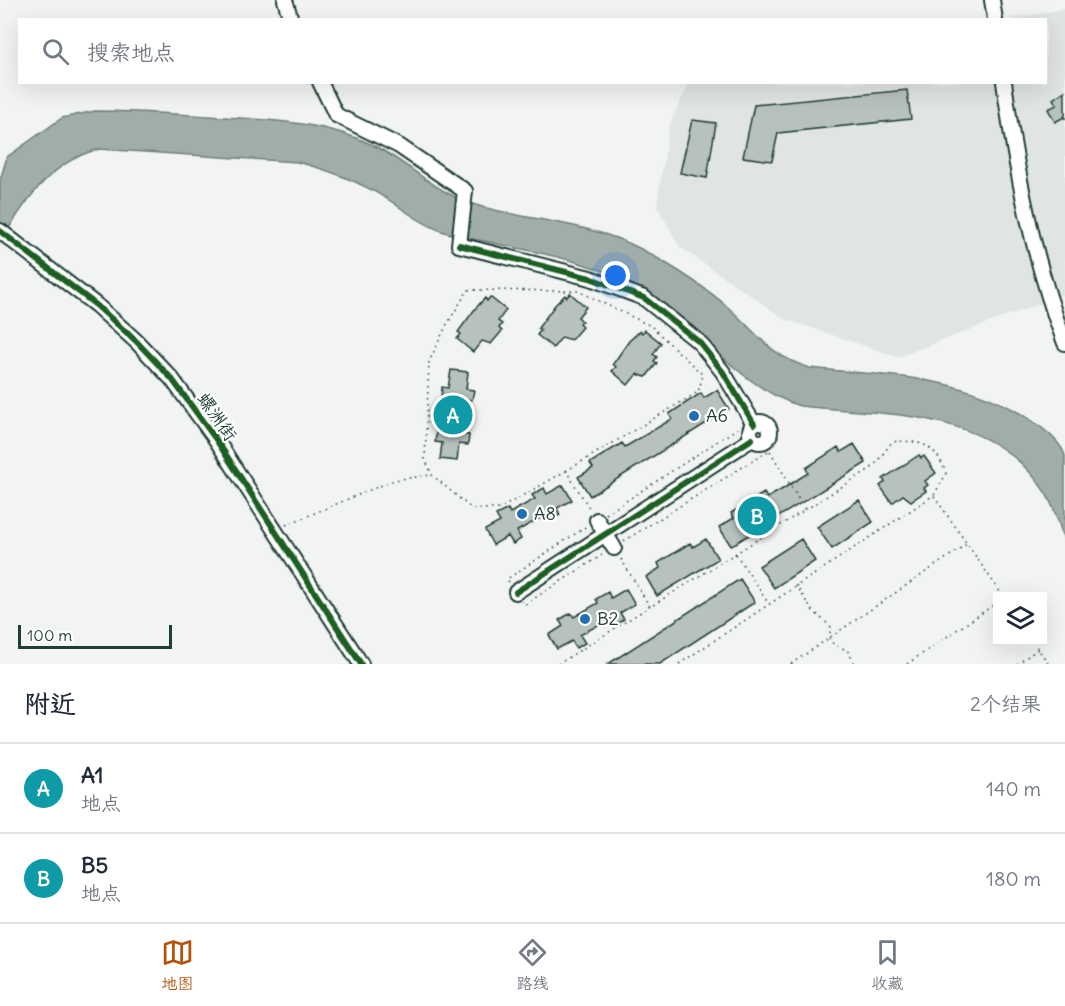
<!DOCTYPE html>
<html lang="zh">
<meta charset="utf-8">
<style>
body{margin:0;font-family:Delius,"LXGW WenKai TC",sans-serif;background:#f2f2f3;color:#1f2937}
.controls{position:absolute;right:18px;bottom:18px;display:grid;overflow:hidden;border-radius:0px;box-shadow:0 6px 24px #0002}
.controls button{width:54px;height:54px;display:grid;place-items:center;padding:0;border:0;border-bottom:2px solid #e0e1e3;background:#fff;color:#1f2937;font:30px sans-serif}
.scale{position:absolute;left:18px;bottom:15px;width:154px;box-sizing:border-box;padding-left:6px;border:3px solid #1f3d34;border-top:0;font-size:16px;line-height:21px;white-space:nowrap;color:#1f3d34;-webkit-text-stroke:4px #fff;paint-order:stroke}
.you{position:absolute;left:616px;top:276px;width:21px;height:21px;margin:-15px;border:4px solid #fff;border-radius:50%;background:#1a73e8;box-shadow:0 0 0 9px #1a73e833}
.badge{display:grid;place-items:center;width:39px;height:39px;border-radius:50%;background:#b45309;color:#fff;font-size:20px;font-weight:700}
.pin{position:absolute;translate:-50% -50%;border:3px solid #fff;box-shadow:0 2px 6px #0006}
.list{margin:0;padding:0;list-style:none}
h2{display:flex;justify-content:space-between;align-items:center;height:78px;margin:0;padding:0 24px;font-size:26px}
h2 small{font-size:20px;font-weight:400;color:#747a83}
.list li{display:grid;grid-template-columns:39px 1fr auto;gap:18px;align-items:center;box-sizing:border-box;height:90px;padding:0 24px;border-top:2px solid #e0e1e3}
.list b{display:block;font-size:22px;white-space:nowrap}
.list p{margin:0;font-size:20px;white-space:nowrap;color:#747a83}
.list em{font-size:20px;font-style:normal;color:#747a83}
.icon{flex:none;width:33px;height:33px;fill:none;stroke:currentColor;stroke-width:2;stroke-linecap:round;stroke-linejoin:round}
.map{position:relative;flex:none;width:1065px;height:664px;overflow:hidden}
.search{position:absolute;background:#fff;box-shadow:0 6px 24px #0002;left:18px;right:18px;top:18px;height:66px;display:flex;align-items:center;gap:15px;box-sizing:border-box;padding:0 21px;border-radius:0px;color:#747a83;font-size:22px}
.sheet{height:258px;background:#fff}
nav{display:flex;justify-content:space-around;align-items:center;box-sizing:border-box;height:84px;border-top:2px solid #e0e1e3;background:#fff;font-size:16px;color:#747a83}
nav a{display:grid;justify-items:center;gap:3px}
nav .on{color:#b45309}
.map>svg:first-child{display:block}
.built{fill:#e0e4e3}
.water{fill:#a1adaa;stroke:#6d807b;stroke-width:1.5}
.building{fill:#b7c1bd;stroke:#1f3d34;stroke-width:1.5}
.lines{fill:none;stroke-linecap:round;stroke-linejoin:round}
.minor-casing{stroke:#1f3d34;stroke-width:18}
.path{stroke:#1f3d34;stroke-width:1.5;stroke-dasharray:1.5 4.5;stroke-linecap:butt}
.minor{stroke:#fff;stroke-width:14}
.cycleway-casing{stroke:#fff;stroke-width:10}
.cycleway{stroke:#1b5e20;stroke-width:6}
.poi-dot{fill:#1f6fb2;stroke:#fff;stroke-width:2}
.labels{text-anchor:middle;stroke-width:4.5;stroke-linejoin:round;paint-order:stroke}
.poi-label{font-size:18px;fill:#1f3d34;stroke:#fff;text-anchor:start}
.street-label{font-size:18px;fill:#1f3d34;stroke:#fff}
</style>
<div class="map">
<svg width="1065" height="664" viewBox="0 0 1065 664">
<rect width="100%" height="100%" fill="#f2f3f3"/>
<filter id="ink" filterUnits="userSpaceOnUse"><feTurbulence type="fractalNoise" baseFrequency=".0167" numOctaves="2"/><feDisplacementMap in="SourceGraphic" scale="12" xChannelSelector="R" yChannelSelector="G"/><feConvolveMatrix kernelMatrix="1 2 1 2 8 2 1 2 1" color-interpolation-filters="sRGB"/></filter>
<g filter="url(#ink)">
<path class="built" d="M 1065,9 L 1065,294 L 898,357 L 785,319 L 680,247 L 657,206 L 669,126 L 689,83 L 1046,82 L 1046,20 L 1008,19 Z"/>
<path class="water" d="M 95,111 C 133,111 170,114 208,116 C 264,120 321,120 373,145 C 409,163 439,196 479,206 C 531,221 592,223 641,249 C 672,266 705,286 731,310 C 761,337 770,356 810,368 C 893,377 973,375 1042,428 C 1050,434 1063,446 1065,456 C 1065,479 1065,519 1065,543 C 1060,527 1055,507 1045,492 C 992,409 887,415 800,406 C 737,386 699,326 644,291 C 596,261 538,253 484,241 C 469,238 453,236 439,230 C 421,223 405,211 389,200 C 360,182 330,170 297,162 L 99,149 C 49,162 27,200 0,242 L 0,180 L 7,157 L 62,118 Z"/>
<path class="building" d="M 907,90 L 911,119 L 778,133 L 772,161 L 743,157 L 754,105 Z
M 1065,91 L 1065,119 L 1064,117 L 1055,122 L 1048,109 L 1057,105 L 1053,99 Z
M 692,120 L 716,123 L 707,178 L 680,173 Z
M 570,293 L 586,307 L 578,317 L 582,321 L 579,324 L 582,327 L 571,340 L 562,337 L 553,348 L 537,335 L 541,330 L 538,328 L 555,305 L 565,295 L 567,297 Z
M 490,297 L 506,310 L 498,321 L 502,324 L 499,328 L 502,331 L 491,344 L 482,341 L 473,352 L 457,339 L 461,334 L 458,332 L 475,309 L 485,298 L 487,301 Z
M 645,330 L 661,343 L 653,354 L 657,357 L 654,361 L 657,363 L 646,377 L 637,374 L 628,385 L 612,371 L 616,367 L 613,364 L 629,341 L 640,331 L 642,333 Z
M 451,370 L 468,372 L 466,389 L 474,390 L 472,400 L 465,399 L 460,434 L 469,435 L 468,445 L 459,444 L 457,461 L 440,459 L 442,443 L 435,442 L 437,428 L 441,429 L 445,401 L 441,400 L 442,387 L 448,388 Z
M 717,390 L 729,409 L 590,496 L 578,477 L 593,468 L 590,463 L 622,443 L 625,447 L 672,419 L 669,414 L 701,393 L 704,398 Z
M 854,444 L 866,463 L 731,546 L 719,527 L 734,518 L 731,513 L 764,493 L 767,498 L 781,490 L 808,473 L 806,468 L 838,447 L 841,452 Z
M 919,455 L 921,458 L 924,456 L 936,473 L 925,481 L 928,485 L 924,488 L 926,491 L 911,501 L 903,495 L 892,503 L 880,486 L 885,482 L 883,479 Z
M 563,485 L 572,500 L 557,508 L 560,515 L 551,520 L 548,514 L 517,531 L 521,539 L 513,544 L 508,536 L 493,545 L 485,530 L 500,522 L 496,515 L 508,509 L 510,513 L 535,499 L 532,495 L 544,488 L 547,494 Z
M 859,500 L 873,522 L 832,549 L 817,527 Z
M 706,539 L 718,559 L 657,596 L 646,577 L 660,568 L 658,563 L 690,543 L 693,547 Z
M 801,539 L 815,561 L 774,588 L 759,566 Z
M 740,579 L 755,602 L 660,664 L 608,664 Z
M 626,589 L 635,604 L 620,613 L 624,619 L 615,625 L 611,618 L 580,635 L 585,643 L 576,648 L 572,641 L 557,649 L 549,635 L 563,626 L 559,620 L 571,613 L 574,617 L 598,603 L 596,599 L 608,592 L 611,598 Z"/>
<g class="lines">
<g class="minor-casing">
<path id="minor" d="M 285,0 L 291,20
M 992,0 L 995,20
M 320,82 L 336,115 L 399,146 L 465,191 L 459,245 L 590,278 L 644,298 L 699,342 L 723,372 L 754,424
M 1004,82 C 1016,170 1033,259 1065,343
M 0,231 L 96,305 L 136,341 L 172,379 L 217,441 L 361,664
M750 432a10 10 0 1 1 20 0a10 10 0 1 1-20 0Z
M 597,520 L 614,548
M 516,592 L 752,439"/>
</g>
<path class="path" d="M 566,471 L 698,392 L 703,375 L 651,326 L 578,291 L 468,290 L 446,326 L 429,362 L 425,459 L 432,475 L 472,509 L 499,509 L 566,471 L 590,509
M 934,496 L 1003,596
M 606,514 L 741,426
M 286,525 L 394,480 L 431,475
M 624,541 L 770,450 L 765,442
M 736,554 L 768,603
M 621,559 L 650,607 L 805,510 L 770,451
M 509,582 L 507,579 L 587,526
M 796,585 L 811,609 L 831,627 L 829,638 L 834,645 L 847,650 L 855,664
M 522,601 L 524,605 L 602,555
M 1033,642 L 1049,664
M 558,664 L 649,607
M 679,664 L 934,495 L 946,474 C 937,445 920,439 892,442 L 873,467 L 805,510
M 791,664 L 967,544
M 907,664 L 998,602
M 1017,664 L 1038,649"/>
<use href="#minor" class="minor"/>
<g class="cycleway-casing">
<path id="cycleway" d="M 0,231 L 96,305 L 136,341 L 172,379 L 217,441 L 361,664
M 459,245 L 590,278 L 644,298 L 699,342 L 723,372 L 754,424
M 516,592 L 752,439"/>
</g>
<use href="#cycleway" class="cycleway"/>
</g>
</g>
<g class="poi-dot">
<circle cx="694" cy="416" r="6"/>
<circle cx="522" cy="514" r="6"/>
<circle cx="585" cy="619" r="6"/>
</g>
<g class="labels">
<g class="poi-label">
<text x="706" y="422">A6</text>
<text x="534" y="520">A8</text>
<text x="597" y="625">B2</text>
</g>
<g class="street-label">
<text transform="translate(217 417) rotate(55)" y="6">螺洲街</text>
</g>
</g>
</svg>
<div class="controls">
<button><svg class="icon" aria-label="layers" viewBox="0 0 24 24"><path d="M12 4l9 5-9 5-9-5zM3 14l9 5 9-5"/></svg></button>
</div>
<div class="scale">100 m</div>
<div class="you"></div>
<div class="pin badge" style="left:453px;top:415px;background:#0f9aa8">A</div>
<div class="pin badge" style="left:757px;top:516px;background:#0f9aa8">B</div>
<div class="search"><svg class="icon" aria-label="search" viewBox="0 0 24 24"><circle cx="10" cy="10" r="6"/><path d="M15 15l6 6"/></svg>搜索地点</div>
</div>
<section class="sheet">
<h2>附近<small>2个结果</small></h2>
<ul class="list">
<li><span class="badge" style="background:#0f9aa8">A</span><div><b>A1</b><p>地点</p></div><em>140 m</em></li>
<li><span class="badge" style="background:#0f9aa8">B</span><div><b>B5</b><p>地点</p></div><em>180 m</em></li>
</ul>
</section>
<nav>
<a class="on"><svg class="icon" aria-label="map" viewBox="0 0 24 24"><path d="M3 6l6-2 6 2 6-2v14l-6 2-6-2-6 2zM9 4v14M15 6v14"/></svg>地图</a>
<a><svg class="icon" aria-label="directions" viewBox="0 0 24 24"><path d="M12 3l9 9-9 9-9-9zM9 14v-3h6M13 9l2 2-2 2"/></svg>路线</a>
<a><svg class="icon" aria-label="saved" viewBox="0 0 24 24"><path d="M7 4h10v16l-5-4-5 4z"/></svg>收藏</a>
</nav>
